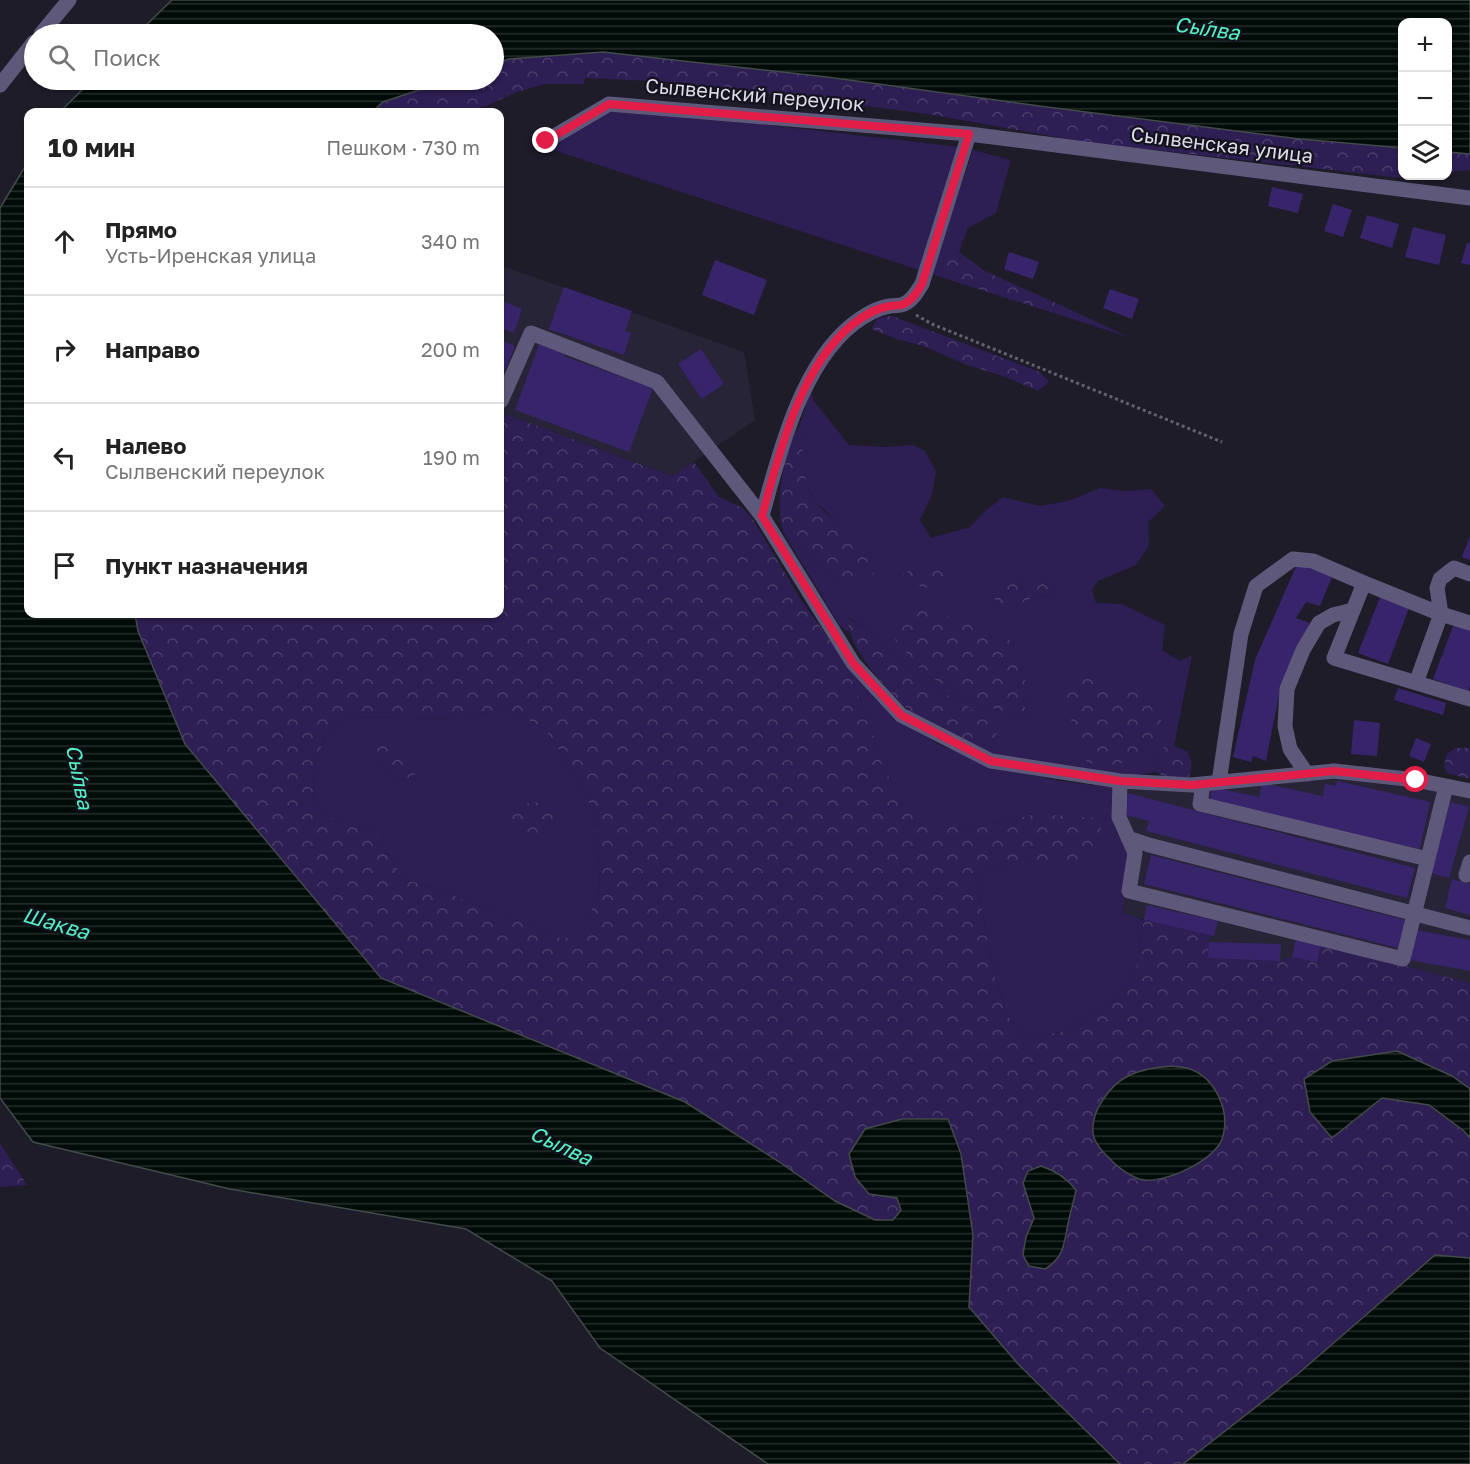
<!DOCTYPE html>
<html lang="ru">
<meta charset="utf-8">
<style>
body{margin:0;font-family:"Golos Text",sans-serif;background:#f6f6f6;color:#222}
.controls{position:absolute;right:18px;top:18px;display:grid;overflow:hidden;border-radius:12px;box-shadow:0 2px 4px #0004}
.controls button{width:54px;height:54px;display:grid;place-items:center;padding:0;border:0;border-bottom:2px solid #e0e0e0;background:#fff;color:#222;font:30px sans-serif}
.stop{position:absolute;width:18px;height:18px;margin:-14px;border:4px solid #e11d48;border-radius:50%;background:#fff}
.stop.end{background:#e11d48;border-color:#fff;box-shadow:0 2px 6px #0008}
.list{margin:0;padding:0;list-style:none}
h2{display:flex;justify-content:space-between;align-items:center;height:78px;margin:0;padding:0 24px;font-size:26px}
h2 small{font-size:20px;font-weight:400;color:#767676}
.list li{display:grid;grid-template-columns:39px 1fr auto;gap:18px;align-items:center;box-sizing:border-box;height:108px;padding:0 24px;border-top:2px solid #e0e0e0}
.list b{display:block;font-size:22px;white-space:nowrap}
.list p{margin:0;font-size:20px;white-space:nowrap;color:#767676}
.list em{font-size:20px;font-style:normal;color:#767676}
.icon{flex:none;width:33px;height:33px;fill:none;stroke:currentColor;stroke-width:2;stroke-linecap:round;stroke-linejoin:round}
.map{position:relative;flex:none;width:1470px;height:1464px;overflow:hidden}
.search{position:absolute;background:#fff;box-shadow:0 2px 4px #0004;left:24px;top:24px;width:480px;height:66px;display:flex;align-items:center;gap:15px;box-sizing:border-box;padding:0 21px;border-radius:33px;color:#767676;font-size:22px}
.panel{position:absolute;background:#fff;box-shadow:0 2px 4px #0004;left:24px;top:108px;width:480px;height:510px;border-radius:12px}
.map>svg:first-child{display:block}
.built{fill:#272437}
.grass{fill:#2d1e53;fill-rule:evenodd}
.forest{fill:url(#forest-crowns);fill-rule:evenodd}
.water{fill:url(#water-rules);stroke:#434a4a;stroke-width:1.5}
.building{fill:#38246b}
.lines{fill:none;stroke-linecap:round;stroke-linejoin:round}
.path{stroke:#63616d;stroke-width:3;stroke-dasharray:3 3;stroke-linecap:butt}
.minor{stroke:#5e597a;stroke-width:15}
.route{stroke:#e11d48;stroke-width:8}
.labels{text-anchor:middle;stroke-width:4.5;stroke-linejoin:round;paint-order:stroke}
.street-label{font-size:20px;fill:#dedde7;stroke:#15121f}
.water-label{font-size:21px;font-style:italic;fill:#55f0c0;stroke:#15121f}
</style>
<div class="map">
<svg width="1470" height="1464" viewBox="0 0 1470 1464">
<defs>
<pattern id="forest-crowns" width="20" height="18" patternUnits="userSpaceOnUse" patternTransform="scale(1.5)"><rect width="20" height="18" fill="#2d1e53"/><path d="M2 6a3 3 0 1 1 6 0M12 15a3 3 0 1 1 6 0" fill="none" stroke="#4b3e6c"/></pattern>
<pattern id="water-rules" width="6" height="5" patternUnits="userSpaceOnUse" patternTransform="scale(1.5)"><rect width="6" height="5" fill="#010b07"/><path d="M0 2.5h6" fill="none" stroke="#262e2b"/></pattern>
</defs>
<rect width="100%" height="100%" fill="#1e1c29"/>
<path class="built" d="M 500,265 L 744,352 L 755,420 L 673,476 L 500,412 Z
M 1337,776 L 1435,789 L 1470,797 L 1470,983 L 1321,943 L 1317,962 L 1292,957 L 1280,961 L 1208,958 L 1209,935 L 1123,914 L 1126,883 L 1116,788 Z"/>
<path class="grass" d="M 611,107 L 960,147 L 922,271 L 547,148 Z
M 973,150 L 1011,160 L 996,213 L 968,228 L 959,252 L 945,260 L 940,272 L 947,279 L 931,274 Z
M 1067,308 L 1131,338 L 1063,316 L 1067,313 Z
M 811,391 L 814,401 L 849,445 L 885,447 L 913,445 L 925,451 L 936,471 L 932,495 L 920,520 L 931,538 L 970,527 L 985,511 L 1003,497 L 1040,506 L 1068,501 L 1100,488 L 1126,491 L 1151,489 L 1165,506 L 1148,522 L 1149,546 L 1136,565 L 1098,581 L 1092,590 L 1096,603 L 1122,604 L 1165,625 L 1162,650 L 1180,661 L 1192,655 L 1174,746 L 1164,747 L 1153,756 L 1156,772 L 1119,778 L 996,755 L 957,737 L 963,703 L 926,684 L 899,662 L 874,635 L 848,617 L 849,633 L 840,626 L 783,532 L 836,582 L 867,547 L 843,528 L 815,501 L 806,483 L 802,463 L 801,436 L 799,427 ZM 1016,578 L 1045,584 L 1057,593 C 1048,597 1041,596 1032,598 C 1018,601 1017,607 999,606 L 992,594 ZM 925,674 L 1024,683 L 1026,697 L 1024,717 L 978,704 Z
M 842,657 L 895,716 L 938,744 L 1001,769 L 1061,781 L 1116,788 L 1130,852 L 1123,913 L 1144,920 L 1136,969 L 1117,999 L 1092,1016 L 1061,1032 L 1023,1037 L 1006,1013 L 994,974 L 975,874 L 1020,860 L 1036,861 L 1036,814 L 981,826 L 922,825 L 884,770 L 870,724 Z
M 504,707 L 545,729 L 585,790 L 597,827 L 600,889 L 584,930 L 563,939 L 442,891 L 404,879 L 385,849 L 381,833 C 358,826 334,826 318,806 C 305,789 320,736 336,723 C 341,720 349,719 354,717 L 464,719 ZM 375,760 L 421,769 L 405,780 L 391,777 Z"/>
<path class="forest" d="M 603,52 C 678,61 754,68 829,78 C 1020,103 1211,131 1402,148 L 1402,176 L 1436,176 L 1410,179 L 1084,142 L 928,114 L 675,82 L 585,78 L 584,84 L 545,84 L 517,92 L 486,106 L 465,112 L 372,112 L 383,102 L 449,80 L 494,80 L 494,64 L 509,59 Z
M 1448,152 L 1470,154 L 1470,170 L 1448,172 Z
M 959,252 L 985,271 L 1067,308 L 1068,313 L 1063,316 L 947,279 L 940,272 L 945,260 Z
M 892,316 L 1040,372 L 1049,382 L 1038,391 L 1006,377 L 967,365 L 923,346 L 897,339 L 871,329 L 878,318 Z
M 500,412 L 672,476 L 694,462 L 719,497 L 743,508 L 752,518 L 801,600 L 842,657 L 870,724 L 884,770 L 922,824 L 981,826 L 1036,814 L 1098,818 L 1105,843 L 1105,850 L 1088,866 L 1020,860 L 975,874 L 994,974 L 1006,1013 L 1023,1037 L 1061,1032 L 1092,1016 L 1117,999 L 1136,969 L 1144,920 L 1210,935 L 1208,958 L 1280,961 L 1292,957 L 1317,962 L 1321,943 L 1470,983 L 1470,1089 L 1452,1076 L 1397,1051 L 1351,1124 L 1382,1098 L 1429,1105 L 1464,1132 L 1470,1138 L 1470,1258 L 1434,1255 L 1299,1373 L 1183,1464 L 1120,1464 L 1018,1364 L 969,1307 L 973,1235 L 961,1154 L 884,1197 L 897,1198 L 901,1210 L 893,1220 L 875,1220 L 835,1201 L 778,1161 L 685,1102 L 381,978 L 185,744 L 138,631 L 135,614 L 500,614 ZM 504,707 L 545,729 L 585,790 L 597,827 L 600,889 L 584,929 L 563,939 L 442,891 L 404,879 L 385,849 L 381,833 C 358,826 335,826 318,806 C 305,789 320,736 336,723 C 341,720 349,719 354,717 L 464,719 ZM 1151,1068 L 1095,1115 C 1112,1085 1118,1080 1151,1068 ZM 1023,1183 L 1068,1222 L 1065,1247 L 1026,1237 L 1034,1218 Z
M 799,427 C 806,452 799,475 814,499 C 828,521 863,536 875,557 C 878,564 876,573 870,578 C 865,583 856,585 849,588 L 836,582 L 783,532 C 775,503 783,453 799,427 Z
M 936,560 L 950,567 L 956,574 L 955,581 C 936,589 919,592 903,575 L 917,565 Z
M 1016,578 C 1029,581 1049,581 1057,594 L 1032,598 L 1012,607 L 999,606 L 992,594 L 1001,584 Z
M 910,605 L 949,616 L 1012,641 L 1025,662 L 1026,697 L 1024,717 L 978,704 L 925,674 L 895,640 L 894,620 Z
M 847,617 L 874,635 L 899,662 L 926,684 L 963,703 L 997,729 L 995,741 C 982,740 966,740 954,735 C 918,722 899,704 875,674 C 861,656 849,640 847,617 Z
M 1076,675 L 1142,695 L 1162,722 L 1144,756 C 1124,764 1108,769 1087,762 L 1062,696 L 1064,684 Z
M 390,738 L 411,756 L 422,770 L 405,780 L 391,777 L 375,760 L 372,753 L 380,740 Z
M 1174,746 L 1187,751 C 1192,760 1193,767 1189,777 L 1167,778 L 1156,772 L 1153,756 L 1164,747 Z
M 1455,748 L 1470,748 L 1470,779 L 1447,773 L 1444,767 L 1446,755 Z
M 535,802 L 547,807 L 558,817 L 552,834 C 531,844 519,840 510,818 L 520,805 Z
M 0,1143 L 27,1185 L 0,1187 Z"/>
<path class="water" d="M 172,0 L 1470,0 L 1470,154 L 1448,152 L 1448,22 L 1402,22 L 1402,148 L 1300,139 L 1047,107 L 827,77 L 603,52 L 509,59 L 494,64 L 494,34 L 137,34 Z
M 92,80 L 449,80 L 383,102 L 372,112 L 60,112 Z
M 28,162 L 28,614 L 135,614 L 138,631 L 185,744 L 381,978 L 685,1102 L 778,1161 L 835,1201 L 875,1220 L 893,1220 L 901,1210 L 897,1198 L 869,1194 L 855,1177 L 849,1154 L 865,1129 L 902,1119 L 948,1119 L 961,1154 L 973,1235 L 969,1307 L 1018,1364 L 1120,1464 L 768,1464 L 600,1348 L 552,1281 L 466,1229 L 230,1189 L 33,1142 L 0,1098 L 0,208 Z
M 1397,1051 L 1452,1076 L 1470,1089 L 1470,1138 L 1464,1131 L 1429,1105 L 1382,1098 L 1332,1138 L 1310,1112 L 1304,1079 L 1332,1061 Z
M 1172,1066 C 1177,1067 1185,1067 1190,1069 C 1215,1078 1230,1110 1223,1136 C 1218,1160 1161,1186 1139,1179 C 1129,1175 1119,1168 1112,1161 C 1104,1153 1094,1144 1093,1132 C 1091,1111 1110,1085 1128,1076 C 1142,1069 1156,1067 1172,1066 Z
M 1041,1166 C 1056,1171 1067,1178 1076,1190 C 1074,1201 1070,1212 1068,1224 C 1064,1243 1064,1258 1045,1269 L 1029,1266 L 1023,1255 L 1026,1237 L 1034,1218 L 1023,1183 L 1028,1171 Z
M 1435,1255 L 1470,1258 L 1470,1464 L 1183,1464 L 1299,1373 Z"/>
<path class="building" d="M 1272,187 L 1303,194 L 1298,213 L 1268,206 Z
M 1333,204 L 1352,210 L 1343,237 L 1324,231 Z
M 1367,215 L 1399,224 L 1392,248 L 1360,238 Z
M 1413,227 L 1446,235 L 1439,265 L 1405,257 Z
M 1467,243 L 1470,243 L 1470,265 L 1461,263 Z
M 1009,252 L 1039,262 L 1033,279 L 1004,269 Z
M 715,260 L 767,280 L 754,315 L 702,295 Z
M 564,287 L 632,311 L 625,331 L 631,333 L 624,355 L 549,329 Z
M 1110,289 L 1139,299 L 1132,319 L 1103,308 Z
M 500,300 L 522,309 L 514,333 L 500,328 Z
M 543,333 L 569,342 L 564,356 L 653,388 L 629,452 L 515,410 Z
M 500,339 L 515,346 L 505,370 L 500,368 Z
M 701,349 L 724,384 L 702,399 L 678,364 Z
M 1470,536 L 1470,560 L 1462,557 Z
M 1298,562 L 1332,577 L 1320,606 L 1306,602 L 1296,618 L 1310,623 L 1280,690 L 1266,761 L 1253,756 L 1251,762 L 1233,757 L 1255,660 Z
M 1380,597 L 1409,608 L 1388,664 L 1358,653 Z
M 1455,621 L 1470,627 L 1470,686 L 1468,692 L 1433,679 Z
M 1398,688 L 1446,703 L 1443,715 L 1394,700 Z
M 1354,720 L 1380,723 L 1377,756 L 1351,754 Z
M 1416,738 L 1431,744 L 1424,762 L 1409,756 Z
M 1337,781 L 1430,802 L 1420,849 L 1209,803 L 1212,787 L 1259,797 L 1262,783 L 1323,796 L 1325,784 L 1336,786 Z
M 1128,793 L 1415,868 L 1407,898 L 1146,831 L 1149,821 L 1122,814 Z
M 1450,802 L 1469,807 L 1449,878 L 1431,873 Z
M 1151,855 L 1405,920 L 1398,948 L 1144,884 Z
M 1452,879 L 1470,884 L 1470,915 L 1445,908 Z
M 1147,905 L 1218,921 L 1214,936 L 1144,920 Z
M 1416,930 L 1470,940 L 1470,971 L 1410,960 Z
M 1296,938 L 1321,943 L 1317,962 L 1292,957 Z
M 1209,942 L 1281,944 L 1280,961 L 1208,958 Z"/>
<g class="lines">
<path class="path" d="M 916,315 L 932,324 L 1222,442"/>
<path class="minor" d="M 41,34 L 69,0
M 0,85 L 34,42
M 546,141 L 609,104 L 969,134 L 1470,198
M 501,401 L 531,333 L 657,382 L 762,516 L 853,663 L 901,715 L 991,761 L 1120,781 L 1192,785 L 1334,771 L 1416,780 L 1470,791
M 762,516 C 779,454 801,365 853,324 C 865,315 876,308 890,306 C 894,305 900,306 904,304 C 912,301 917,292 922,284 L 969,134
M 1470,623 L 1441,614 L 1364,583 L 1334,658 L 1470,699
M 1416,683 L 1441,614 L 1437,588 L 1440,579 L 1454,568 L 1470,574
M 1307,774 L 1290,749 L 1285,726 L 1287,689 L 1303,650 L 1319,623 L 1333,615 L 1353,610
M 1120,781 L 1119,817 L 1135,853 L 1129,891 L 1403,959 L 1446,786
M 1219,782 L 1241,634 L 1256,586 L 1293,559 L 1313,561 L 1364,583
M 1203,784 L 1200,804 L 1428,859
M 1128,838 L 1149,845 L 1470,928
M 1466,875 L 1470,862"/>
</g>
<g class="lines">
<path class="route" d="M 546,141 L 609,104 L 969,134 L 922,284 C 917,292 912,301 904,304 C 900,306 894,305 890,306 C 876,308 865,315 853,324 C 800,366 779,454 762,516 L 853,663 L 901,715 L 991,761 L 1120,781 L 1192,785 L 1334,771 L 1416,780"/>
</g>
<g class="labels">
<g class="street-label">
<text transform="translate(755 95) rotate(5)" y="7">Сылвенский переулок</text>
<text transform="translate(1222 145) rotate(7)" y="7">Сылвенская улица</text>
</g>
<g class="water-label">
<text transform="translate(1207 29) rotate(8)" y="7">Сы́лва</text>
<text transform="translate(79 777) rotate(79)" y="7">Сы́лва</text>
<text transform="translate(56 924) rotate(16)" y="7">Шаква</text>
<text transform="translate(561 1146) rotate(25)" y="7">Сылва</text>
</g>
</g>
</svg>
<div class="controls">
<button>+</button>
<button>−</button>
<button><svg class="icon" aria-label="layers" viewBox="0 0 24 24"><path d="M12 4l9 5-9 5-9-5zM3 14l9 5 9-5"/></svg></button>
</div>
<div class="stop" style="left:1416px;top:780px"></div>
<div class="stop end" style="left:546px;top:141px"></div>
<div class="search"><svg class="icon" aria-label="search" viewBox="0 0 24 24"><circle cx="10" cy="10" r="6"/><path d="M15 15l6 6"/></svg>Поиск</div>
<section class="panel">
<h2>10 мин<small>Пешком · 730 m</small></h2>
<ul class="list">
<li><svg class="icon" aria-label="ahead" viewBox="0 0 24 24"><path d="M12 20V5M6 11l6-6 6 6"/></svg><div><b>Прямо</b><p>Усть-Иренская улица</p></div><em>340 m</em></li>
<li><svg class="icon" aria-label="right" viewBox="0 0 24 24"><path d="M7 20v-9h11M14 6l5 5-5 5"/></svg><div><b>Направо</b></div><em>200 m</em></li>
<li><svg class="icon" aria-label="left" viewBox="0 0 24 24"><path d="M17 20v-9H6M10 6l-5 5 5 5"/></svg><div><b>Налево</b><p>Сылвенский переулок</p></div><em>190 m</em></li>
<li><svg class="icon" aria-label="arrive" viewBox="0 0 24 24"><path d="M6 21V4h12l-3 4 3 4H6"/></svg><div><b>Пункт назначения</b></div></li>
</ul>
</section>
</div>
